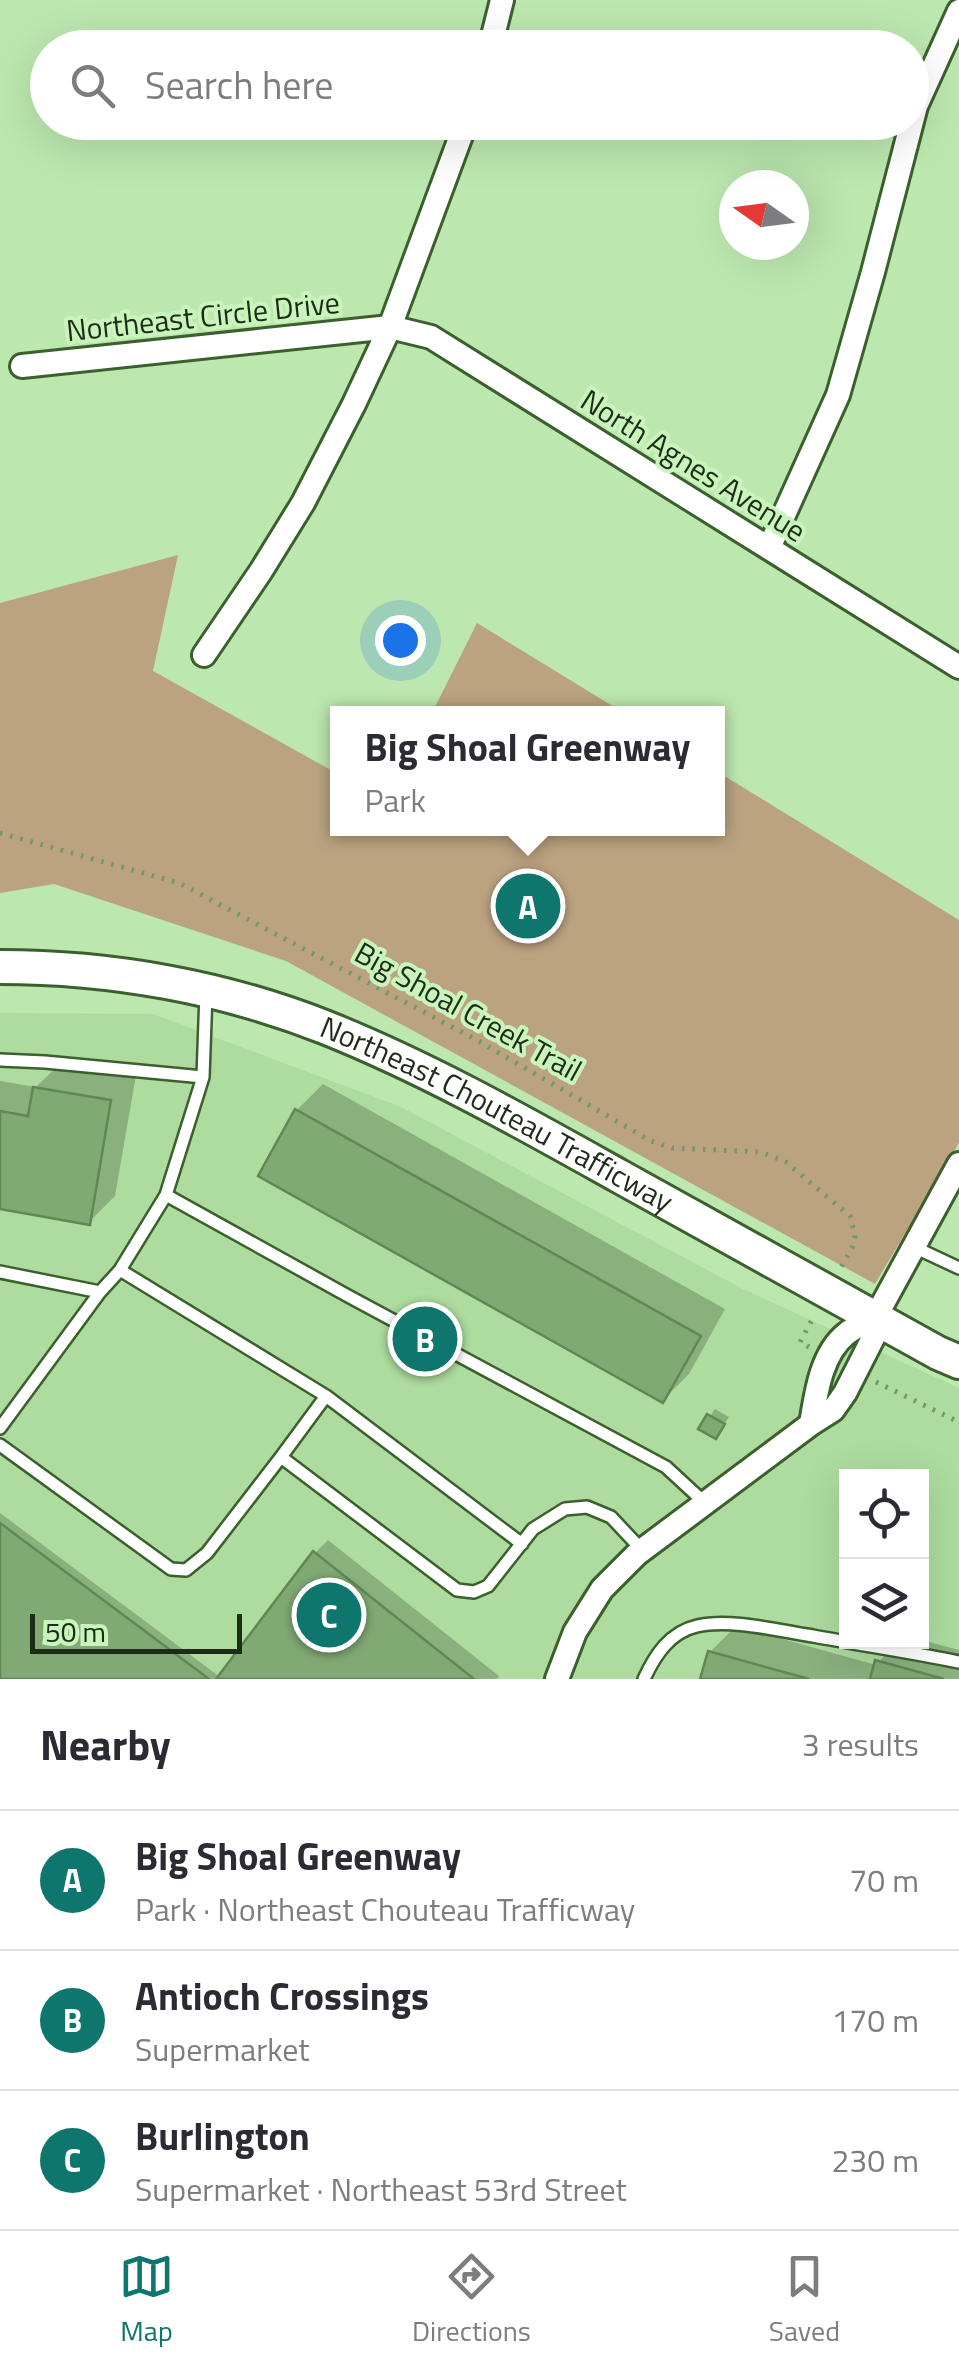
<!DOCTYPE html>
<meta charset="utf-8">
<style>
body{margin:0;font-family:"Titillium Web",sans-serif;background:#f7f7f7;color:#2b2b33}
.controls{position:absolute;right:30px;bottom:30px;display:grid;overflow:hidden;border-radius:0px;box-shadow:0 10px 40px #0002}
.controls button{width:90px;height:90px;display:grid;place-items:center;padding:0;border:0;border-bottom:2px solid #e1e1e2;background:#fff;color:#2b2b33;font:50px sans-serif}
.compass{position:absolute;left:719px;top:170px;width:90px;height:90px;border-radius:50%;background:#fff;box-shadow:0 10px 40px #0002;rotate:284deg}
.scale{position:absolute;left:30px;bottom:25px;width:212px;box-sizing:border-box;padding-left:10px;border:5px solid #1c2c16;border-top:0;font-size:28px;line-height:35px;white-space:nowrap;color:#1c2c16;-webkit-text-stroke:8px #c9f4bc;paint-order:stroke}
.you{position:absolute;left:400px;top:640px;width:35px;height:35px;margin:-25px;border:8px solid #fff;border-radius:50%;background:#1a73e8;box-shadow:0 0 0 15px #1a73e833}
.badge{display:grid;place-items:center;width:65px;height:65px;border-radius:50%;background:#0f766e;color:#fff;font-size:32px;font-weight:700}
.pin{position:absolute;translate:-50% -50%;border:5px solid #fff;box-shadow:0 2px 10px #0006}
.popup{position:absolute;left:330px;top:706px;width:395px;height:130px;box-sizing:border-box;display:grid;place-content:center;border-radius:0px;background:#fff;filter:drop-shadow(0 2px 8px #0005);font-size:32px;white-space:nowrap;color:#7c7c81}
.popup b{font-size:38px;color:#2b2b33}
.popup::after{content:'';position:absolute;left:50%;top:100%;margin-left:-20px;border:20px solid transparent;border-top-color:#fff}
.list{margin:0;padding:0;list-style:none}
h2{display:flex;justify-content:space-between;align-items:center;height:130px;margin:0;padding:0 40px;font-size:42px}
h2 small{font-size:32px;font-weight:400;color:#7c7c81}
.list li{display:grid;grid-template-columns:65px 1fr auto;gap:30px;align-items:center;box-sizing:border-box;height:140px;padding:0 40px;border-top:2px solid #e1e1e2}
.list b{display:block;font-size:38px;white-space:nowrap}
.list p{margin:0;font-size:32px;white-space:nowrap;color:#7c7c81}
.list em{font-size:32px;font-style:normal;color:#7c7c81}
.icon{flex:none;width:55px;height:55px;fill:none;stroke:currentColor;stroke-width:2;stroke-linecap:round;stroke-linejoin:round}
.map{position:relative;flex:none;width:959px;height:1679px;overflow:hidden}
.search{position:absolute;background:#fff;box-shadow:0 10px 40px #0002;left:30px;right:30px;top:30px;height:110px;display:flex;align-items:center;gap:25px;box-sizing:border-box;padding:0 35px;border-radius:55px;color:#7c7c81;font-size:38px}
.sheet{height:550px;background:#fff}
nav{display:flex;justify-content:space-around;align-items:center;box-sizing:border-box;height:140px;border-top:2px solid #e1e1e2;background:#fff;font-size:28px;color:#7c7c81}
nav a{display:grid;justify-items:center;gap:5px}
nav .on{color:#0f766e}
.map>svg:first-child{display:block}
.built{fill:#addc9e;fill-rule:evenodd}
.green{fill:#bba380}
.shadow{fill:#0003}
.building{fill:#81a974;stroke:#618854;stroke-width:2.5}
.lines{fill:none;stroke-linecap:round;stroke-linejoin:round}
.lane-casing{stroke:#3b602e;stroke-width:16}
.street-casing{stroke:#3b602e;stroke-width:28}
.secondary-casing{stroke:#3b602e;stroke-width:38}
.path{stroke:#76966c;stroke-width:5;stroke-dasharray:2.5 8;stroke-linecap:butt}
.lane{stroke:#fff;stroke-width:11}
.street{stroke:#fff;stroke-width:22}
.secondary{stroke:#fff;stroke-width:32}
.labels{text-anchor:middle;stroke-width:8;stroke-linejoin:round;paint-order:stroke}
.street-label{font-size:30px;fill:#1c2c16;stroke:#c9f4bc}
</style>
<div class="map">
<svg width="959" height="1679" viewBox="0 0 959 1679">
<rect width="100%" height="100%" fill="#bce7af"/>
<path class="built" d="M 0,1013 L 153,1014 L 401,1107 L 743,1289 L 959,1388 L 959,1679 L 0,1679 ZM 846,1476 L 922,1476 L 922,1642 L 846,1642 Z"/>
<path class="green" d="M 178,555 L 153,671 L 338,774 L 338,828 L 718,828 L 718,772 L 959,920 L 959,1143 L 875,1284 L 286,961 L 54,884 L 0,893 L 0,603 Z
M 477,623 L 624,713 L 432,713 Z"/>
<path class="shadow" d="M 62,1062 L 136,1075 L 115,1196 L 89,1222 L 0,1207 L 0,1081 L 36,1087 Z
M 323,1084 L 725,1309 L 689,1374 L 663,1400 L 297,1110 Z
M 715,1409 L 729,1417 L 716,1436 L 702,1428 Z
M 0,1513 L 220,1677 L 315,1553 L 328,1540 L 499,1676 L 497,1679 L 0,1679 Z
M 736,1626 L 876,1665 L 897,1642 L 922,1640 L 959,1650 L 959,1679 L 703,1679 L 710,1652 Z"/>
<path class="building" d="M 33,1087 L 111,1100 L 90,1225 L 0,1209 L 0,1111 L 28,1116 Z
M 295,1109 L 701,1336 L 663,1403 L 258,1176 Z
M 707,1414 L 725,1424 L 716,1439 L 698,1429 Z
M 0,1523 L 209,1679 L 0,1679 Z
M 313,1551 L 474,1679 L 216,1679 Z
M 708,1651 L 809,1679 L 700,1679 Z
M 875,1660 L 944,1679 L 870,1679 Z"/>
<g class="lines">
<g class="lane-casing">
<path id="lane" d="M 206,993 L 203,1077 L 166,1195 L 348,1296 L 666,1467 L 705,1503
M 0,1060 L 45,1062 L 203,1077
M 914,1247 L 959,1268
M 120,1270 L 326,1396 L 522,1544
M 0,1272 L 100,1292
M 0,1428 L 100,1292 L 120,1270 L 166,1195
M 0,1445 L 171,1569 L 186,1570 L 207,1553 L 281,1457 L 457,1590 L 474,1592 L 488,1586 L 533,1529 L 565,1509 L 587,1507 L 611,1517 L 642,1550
M 281,1457 L 326,1396
M 644,1679 C 655,1655 670,1632 697,1626 C 731,1618 779,1631 813,1636 C 862,1645 910,1652 959,1662"/>
</g>
<g class="street-casing">
<path id="street" d="M 490,48 L 502,0
M 22,366 L 390,327 L 431,337 L 959,667
M 769,548 L 838,395 L 873,272 L 916,106 L 959,11
M 204,655 L 261,571 L 303,503 L 354,404 L 390,327 L 466,122
M 811,1424 C 816,1394 821,1354 846,1334 C 854,1327 866,1323 875,1318
M 557,1679 L 575,1632 L 602,1589 L 637,1554 L 811,1424 L 833,1410 L 845,1393 L 874,1336 L 875,1318 L 959,1164"/>
</g>
<g class="secondary-casing">
<g id="secondary">
<path id="s1" d="M 0,967 C 111,967 224,987 327,1028 C 429,1069 524,1123 619,1176 C 725,1235 832,1294 938,1353 L 959,1362"/>
</g>
</g>
<path class="path" d="M 0,833 L 179,883 L 475,1039 L 651,1141 L 672,1148 L 761,1152 L 786,1162 L 850,1216 L 855,1236 L 852,1248 L 841,1267
M 809,1347 L 800,1342 L 814,1316
M 876,1382 L 959,1422"/>
<use href="#lane" class="lane"/>
<use href="#street" class="street"/>
<use href="#secondary" class="secondary"/>
</g>
<g class="labels">
<g class="street-label">
<text transform="translate(203 317) rotate(-6)" y="10">Northeast Circle Drive</text>
<text transform="translate(693 466) rotate(32)" y="10">North Agnes Avenue</text>
<text transform="translate(468 1012) rotate(29)" y="10">Big Shoal Creek Trail</text>
<text dy="10" stroke="none"><textPath href="#s1" startOffset="525">Northeast Chouteau Trafficway</textPath></text>
</g>
</g>
</svg>
<div class="controls">
<button><svg class="icon" aria-label="locate" viewBox="0 0 24 24"><circle cx="12" cy="12" r="6"/><path d="M12 2v4M12 18v4M2 12h4M18 12h4"/></svg></button>
<button><svg class="icon" aria-label="layers" viewBox="0 0 24 24"><path d="M12 4l9 5-9 5-9-5zM3 14l9 5 9-5"/></svg></button>
</div>
<svg class="compass" viewBox="-18 -18 36 36"><path d="M0-13l5 13h-10z" fill="#e53935"/><path d="M0 13l5-13h-10z" fill="#7c7c81"/></svg>
<div class="scale">50 m</div>
<div class="you"></div>
<div class="pin badge" style="left:528px;top:906px">A</div>
<div class="popup"><b>Big Shoal Greenway</b>Park</div>
<div class="pin badge" style="left:425px;top:1339px">B</div>
<div class="pin badge" style="left:329px;top:1615px">C</div>
<div class="search"><svg class="icon" aria-label="search" viewBox="0 0 24 24"><circle cx="10" cy="10" r="6"/><path d="M15 15l6 6"/></svg>Search here</div>
</div>
<section class="sheet">
<h2>Nearby<small>3 results</small></h2>
<ul class="list">
<li><span class="badge">A</span><div><b>Big Shoal Greenway</b><p>Park · Northeast Chouteau Trafficway</p></div><em>70 m</em></li>
<li><span class="badge">B</span><div><b>Antioch Crossings</b><p>Supermarket</p></div><em>170 m</em></li>
<li><span class="badge">C</span><div><b>Burlington</b><p>Supermarket · Northeast 53rd Street</p></div><em>230 m</em></li>
</ul>
</section>
<nav>
<a class="on"><svg class="icon" aria-label="map" viewBox="0 0 24 24"><path d="M3 6l6-2 6 2 6-2v14l-6 2-6-2-6 2zM9 4v14M15 6v14"/></svg>Map</a>
<a><svg class="icon" aria-label="directions" viewBox="0 0 24 24"><path d="M12 3l9 9-9 9-9-9zM9 14v-3h6M13 9l2 2-2 2"/></svg>Directions</a>
<a><svg class="icon" aria-label="saved" viewBox="0 0 24 24"><path d="M7 4h10v16l-5-4-5 4z"/></svg>Saved</a>
</nav>
